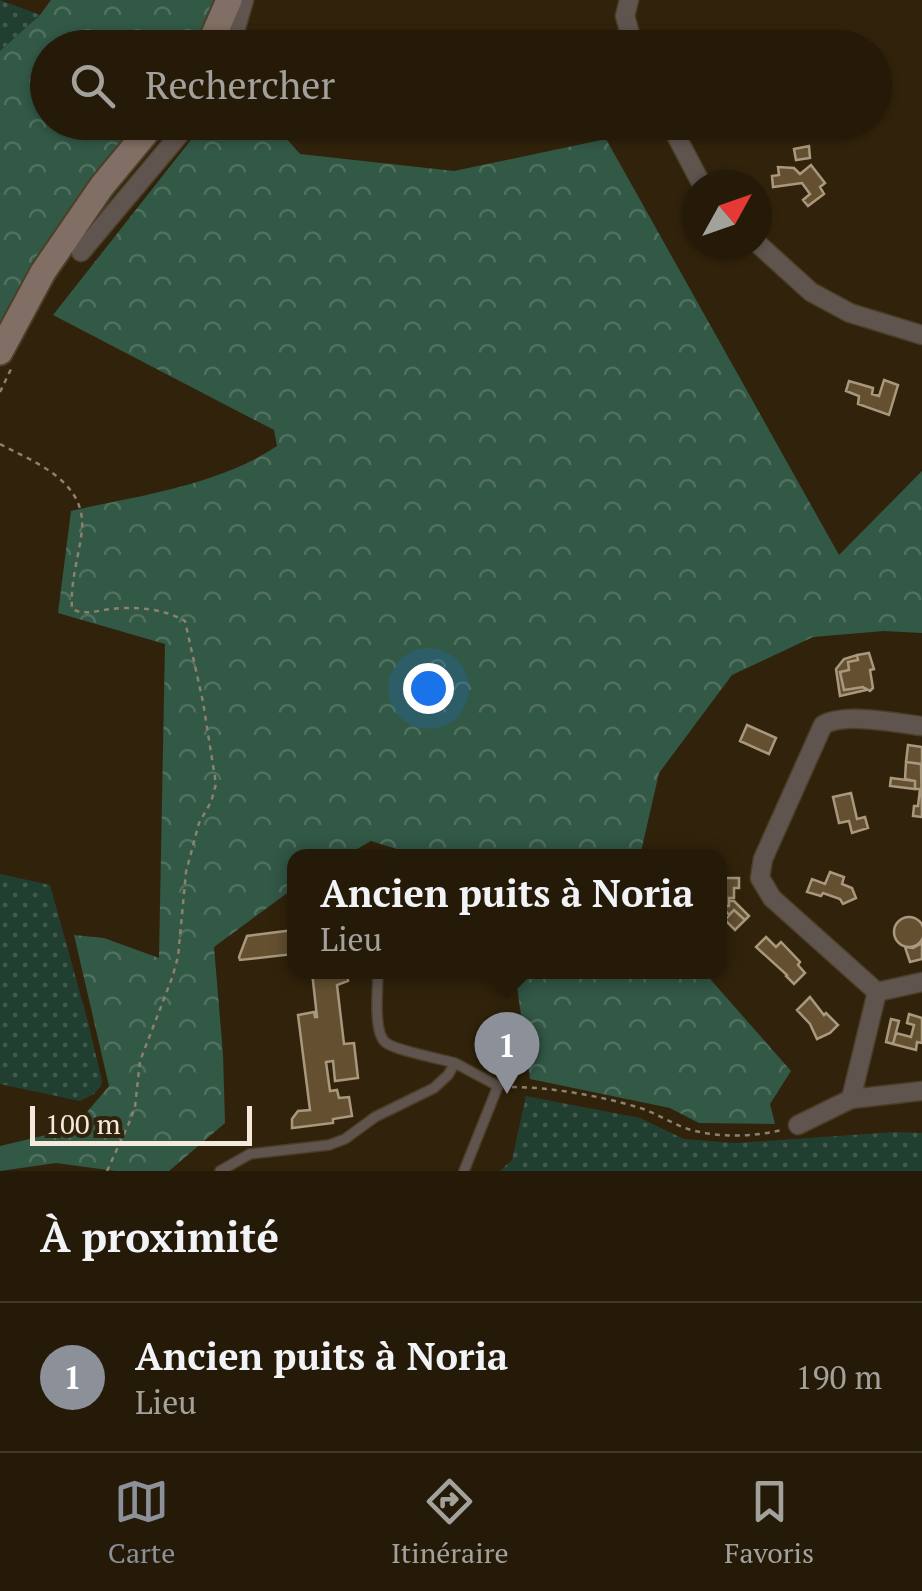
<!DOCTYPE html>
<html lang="fr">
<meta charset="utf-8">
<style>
body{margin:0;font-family:"PT Serif",serif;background:#312716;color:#f1f3f6}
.compass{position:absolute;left:682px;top:170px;width:90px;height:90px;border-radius:50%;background:#251a08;box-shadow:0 2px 8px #0004;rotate:50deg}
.scale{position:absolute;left:30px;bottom:25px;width:222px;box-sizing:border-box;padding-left:10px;border:5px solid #f4eadc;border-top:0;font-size:28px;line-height:35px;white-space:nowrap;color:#f4eadc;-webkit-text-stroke:8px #31230b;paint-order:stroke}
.you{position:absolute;left:428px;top:688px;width:35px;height:35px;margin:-25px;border:8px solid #fff;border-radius:50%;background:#1a73e8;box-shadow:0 0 0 15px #1a73e833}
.badge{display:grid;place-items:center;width:65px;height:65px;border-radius:50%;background:#8c9099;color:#fff;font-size:32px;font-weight:700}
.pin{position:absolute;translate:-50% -82px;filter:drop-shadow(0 2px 5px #0008)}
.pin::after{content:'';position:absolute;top:52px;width:35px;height:30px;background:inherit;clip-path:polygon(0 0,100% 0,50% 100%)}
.popup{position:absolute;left:287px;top:849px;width:440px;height:130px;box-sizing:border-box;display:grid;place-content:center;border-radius:20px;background:#251a08;filter:drop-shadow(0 2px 8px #0005);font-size:32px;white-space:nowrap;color:#a3a19c}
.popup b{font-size:38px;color:#f1f3f6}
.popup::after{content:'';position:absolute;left:50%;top:100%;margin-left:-20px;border:20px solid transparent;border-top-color:#251a08}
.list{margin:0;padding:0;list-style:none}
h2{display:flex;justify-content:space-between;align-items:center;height:130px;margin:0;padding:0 40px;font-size:42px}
h2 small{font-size:32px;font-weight:400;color:#a3a19c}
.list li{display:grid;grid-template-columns:65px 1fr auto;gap:30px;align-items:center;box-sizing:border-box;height:150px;padding:0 40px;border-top:2px solid #423829}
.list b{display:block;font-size:38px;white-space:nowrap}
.list p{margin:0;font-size:32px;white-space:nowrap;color:#a3a19c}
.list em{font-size:32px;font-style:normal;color:#a3a19c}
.icon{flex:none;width:55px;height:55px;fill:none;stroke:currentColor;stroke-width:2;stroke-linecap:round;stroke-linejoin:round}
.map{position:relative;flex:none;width:922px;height:1171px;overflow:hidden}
.search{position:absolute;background:#251a08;box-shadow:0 2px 8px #0004;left:30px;right:30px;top:30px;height:110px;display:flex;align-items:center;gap:25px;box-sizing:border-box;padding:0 35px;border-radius:55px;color:#a3a19c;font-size:38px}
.sheet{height:280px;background:#251a08}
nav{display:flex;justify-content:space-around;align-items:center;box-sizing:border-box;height:140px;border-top:2px solid #423829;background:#251a08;font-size:28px;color:#a3a19c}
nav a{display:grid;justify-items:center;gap:5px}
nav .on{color:#8c9099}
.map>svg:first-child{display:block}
.grass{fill:url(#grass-dots)}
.forest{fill:url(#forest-crowns)}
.building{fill:#645031;stroke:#a9987d;stroke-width:2.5}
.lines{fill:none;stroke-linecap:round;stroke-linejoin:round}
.lane-casing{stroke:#4c3f28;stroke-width:12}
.street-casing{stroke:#4c3f28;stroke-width:21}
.secondary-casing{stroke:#4c3f28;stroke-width:29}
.path{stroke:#8d806d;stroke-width:2.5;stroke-dasharray:5 5;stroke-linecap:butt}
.lane{stroke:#60544e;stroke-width:9}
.street{stroke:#60544e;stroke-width:18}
.secondary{stroke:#816e64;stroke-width:25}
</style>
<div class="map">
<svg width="922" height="1171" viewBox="0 0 922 1171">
<defs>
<pattern id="grass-dots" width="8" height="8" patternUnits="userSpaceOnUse" patternTransform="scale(2.5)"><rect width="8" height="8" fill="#213f31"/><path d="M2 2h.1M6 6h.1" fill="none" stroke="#425b4e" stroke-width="1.8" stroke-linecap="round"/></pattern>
<pattern id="forest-crowns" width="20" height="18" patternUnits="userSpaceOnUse" patternTransform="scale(2.5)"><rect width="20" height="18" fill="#325846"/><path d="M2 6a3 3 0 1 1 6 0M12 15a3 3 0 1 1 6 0" fill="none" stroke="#507060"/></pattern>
</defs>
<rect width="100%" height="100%" fill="#31230b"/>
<path class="grass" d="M 0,0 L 40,15 L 0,51 Z
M 0,874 L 50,885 L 88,1022 L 102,1081 L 101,1086 L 94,1094 L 80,1101 L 0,1084 Z
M 526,1096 L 640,1118 L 684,1139 L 736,1143 L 895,1132 L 922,1133 L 922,1171 L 500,1171 L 512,1160 Z"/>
<path class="forest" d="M 51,0 L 226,0 L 206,47 L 48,48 L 48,122 L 155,123 L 0,352 L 0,51 L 40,15 Z
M 205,122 L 273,123 L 300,154 L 454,171 L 606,139 L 839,555 L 922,471 L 922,633 L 884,631 L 813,637 L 732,675 L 659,773 L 640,856 L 419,856 L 371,841 L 345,856 L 294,856 L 294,888 L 214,947 L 223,1054 L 225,1123 L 169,1171 L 115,1171 L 56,1163 L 0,1171 L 0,1146 L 63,1131 L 82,1118 L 109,1086 L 74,935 L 104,938 L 159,958 L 165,644 L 58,613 L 71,511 C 140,495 217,486 277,446 L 274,430 L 53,315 Z
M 515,972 L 704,972 L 791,1071 L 770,1104 L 775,1124 L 699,1123 L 670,1108 L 530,1079 Z"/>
<path class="building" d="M 809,146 L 810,158 L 796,160 L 794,149 Z
M 811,165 L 825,183 L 820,187 L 824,194 L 808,206 L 803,200 L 810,194 L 802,183 L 773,187 L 772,176 L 779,175 L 778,167 L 794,168 L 800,174 Z
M 884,380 L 898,385 L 889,415 L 858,404 L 859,396 L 846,391 L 849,381 L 873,388 L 872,394 L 879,396 Z
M 869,653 L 874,669 L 870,670 L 873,688 L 870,691 L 863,687 L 844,690 L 840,672 L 849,670 L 848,662 L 858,660 L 857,655 Z
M 857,655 L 858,660 L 848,662 L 849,670 L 840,672 L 844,690 L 863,687 L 866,690 L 840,696 L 836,669 L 844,659 Z
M 747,725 L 776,738 L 769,754 L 740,741 Z
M 908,745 L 922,747 L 922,764 L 906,762 Z
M 906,762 L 921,764 L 922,817 L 913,816 L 914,806 L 918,806 L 920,789 L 915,789 L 915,781 L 905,779 Z
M 891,778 L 915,781 L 915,789 L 890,786 Z
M 851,793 L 857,819 L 865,817 L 868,828 L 852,833 L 849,821 L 839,823 L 833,797 Z
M 830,872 L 844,877 L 842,884 L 852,888 L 856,898 L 843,904 L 840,899 L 823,893 L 821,896 L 807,892 L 812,879 L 825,884 Z
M 725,878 L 739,878 L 739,888 L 734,888 L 734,898 L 729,898 L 729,906 L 725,906 L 725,910 L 720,910 L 720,890 L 724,890 Z
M 729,901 L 734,901 L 749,916 L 745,920 L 734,910 L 729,915 L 725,910 L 725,906 L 729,906 Z
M 734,910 L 745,920 L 735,930 L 725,920 Z
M894 932a15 15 0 1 1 30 0a15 15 0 1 1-30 0Z
M 294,930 L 294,954 L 240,960 L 239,957 L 247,936 Z
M 766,937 L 776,947 L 781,942 L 800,962 L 798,965 L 805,973 L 794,984 L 786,976 L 787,975 L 756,947 Z
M 922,943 L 922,959 L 910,962 L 905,947 L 913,948 Z
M 312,972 L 347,972 L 348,981 L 337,985 L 344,1044 L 354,1043 L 358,1078 L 335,1081 L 333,1061 L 326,1062 L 330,1091 L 337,1090 L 339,1098 L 349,1097 L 352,1116 L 333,1119 L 333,1123 L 292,1128 L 292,1119 L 298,1111 L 310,1110 L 298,1015 L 314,1012 L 315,1017 L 317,1017 Z
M 810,997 L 824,1015 L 826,1013 L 838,1025 L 830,1033 L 817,1039 L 810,1024 L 797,1010 Z
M 909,1014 L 922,1018 L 922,1043 L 917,1042 L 916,1050 L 893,1044 L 896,1033 L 911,1037 L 914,1025 L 907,1023 Z
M 891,1019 L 899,1021 L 893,1044 L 886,1042 Z"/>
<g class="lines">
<g class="lane-casing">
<path id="lane" d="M 378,972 C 378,988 373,1031 385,1042 C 393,1050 441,1059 455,1063
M 220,1171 L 250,1154 L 329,1145 L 345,1139 L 375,1117 L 434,1088 L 448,1075 L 455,1063 L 498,1086 L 464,1171"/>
</g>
<g class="street-casing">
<path id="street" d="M 629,0 L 625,16 L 634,48
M 230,48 L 244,0
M 669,122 L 702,185
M 757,243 L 811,292 L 850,313 L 922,335
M 81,252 L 190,122
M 922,726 C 896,723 845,712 823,725 L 763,859 L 760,878 L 772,898 L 877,992 L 922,982
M 851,1099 L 877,992
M 798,1125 L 851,1099 L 922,1091"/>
</g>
<g class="secondary-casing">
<path id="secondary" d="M 208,48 L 229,0
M 0,352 L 43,272 L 102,186 L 155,122"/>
</g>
<path class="path" d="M 0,392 L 11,369
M 0,444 C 36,463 86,481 82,530 C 79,556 70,582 72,609 C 85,616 98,610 112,609 C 135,606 165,609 185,621 L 203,702 L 216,784 L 211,802 L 199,823 L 186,872 L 178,957 L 172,978 L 140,1061 L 135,1107 L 129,1123 L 107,1171
M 512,1087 C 549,1087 601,1096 637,1107 C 655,1112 670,1123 688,1129 C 718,1138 752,1137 782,1130"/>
<use href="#lane" class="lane"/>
<use href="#street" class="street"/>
<use href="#secondary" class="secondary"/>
</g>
</svg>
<svg class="compass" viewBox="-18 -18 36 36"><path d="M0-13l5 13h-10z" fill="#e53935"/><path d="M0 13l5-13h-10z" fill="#a3a19c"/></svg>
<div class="scale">100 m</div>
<div class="you"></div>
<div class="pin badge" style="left:507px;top:1094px">1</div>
<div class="popup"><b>Ancien puits à Noria</b>Lieu</div>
<div class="search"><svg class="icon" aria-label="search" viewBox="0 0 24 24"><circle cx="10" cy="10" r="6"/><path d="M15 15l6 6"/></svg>Rechercher</div>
</div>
<section class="sheet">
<h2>À proximité<small></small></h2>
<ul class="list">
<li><span class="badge">1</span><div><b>Ancien puits à Noria</b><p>Lieu</p></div><em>190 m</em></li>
</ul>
</section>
<nav>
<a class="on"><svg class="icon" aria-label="map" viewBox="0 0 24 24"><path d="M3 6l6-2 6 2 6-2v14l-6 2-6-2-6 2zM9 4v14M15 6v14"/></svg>Carte</a>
<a><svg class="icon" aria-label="directions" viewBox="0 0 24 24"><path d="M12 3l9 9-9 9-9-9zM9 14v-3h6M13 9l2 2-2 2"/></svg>Itinéraire</a>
<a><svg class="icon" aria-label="saved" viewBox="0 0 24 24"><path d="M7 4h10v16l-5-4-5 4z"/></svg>Favoris</a>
</nav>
